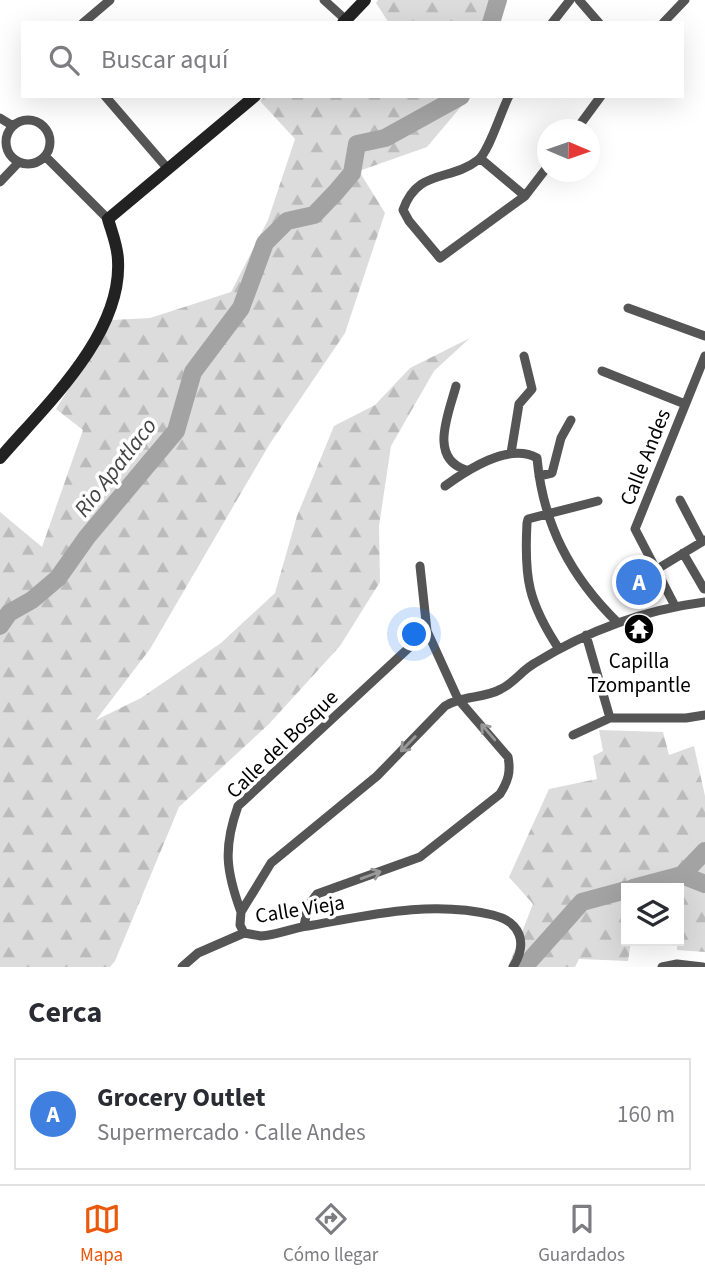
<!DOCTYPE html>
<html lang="es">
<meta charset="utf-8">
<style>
body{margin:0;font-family:"Source Sans 3",sans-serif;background:#f2f2f3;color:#2b2b33}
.controls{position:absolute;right:21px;bottom:21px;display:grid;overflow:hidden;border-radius:0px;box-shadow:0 7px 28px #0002}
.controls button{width:63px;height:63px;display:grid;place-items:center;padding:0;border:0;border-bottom:2px solid #e1e1e2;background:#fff;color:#2b2b33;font:35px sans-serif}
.compass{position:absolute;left:537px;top:119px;width:63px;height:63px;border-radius:50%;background:#fff;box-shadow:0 7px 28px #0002;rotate:92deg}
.you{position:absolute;left:415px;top:635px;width:24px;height:24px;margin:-18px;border:5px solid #fff;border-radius:50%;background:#1a73e8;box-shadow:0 0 0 10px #1a73e833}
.badge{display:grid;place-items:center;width:46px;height:46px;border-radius:50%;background:#ea580c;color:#fff;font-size:23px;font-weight:700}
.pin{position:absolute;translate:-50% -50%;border:4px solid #fff;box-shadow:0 2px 7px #0006}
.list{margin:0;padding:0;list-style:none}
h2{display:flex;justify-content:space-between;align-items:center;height:91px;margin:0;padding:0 28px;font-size:30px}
h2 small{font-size:23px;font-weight:400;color:#7c7c81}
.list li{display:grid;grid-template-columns:46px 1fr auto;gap:21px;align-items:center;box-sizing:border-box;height:112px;margin:0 14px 14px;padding:0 14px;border:2px solid #e1e1e2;border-radius:0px}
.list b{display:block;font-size:26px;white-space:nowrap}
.list p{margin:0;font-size:23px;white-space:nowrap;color:#7c7c81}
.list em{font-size:23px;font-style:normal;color:#7c7c81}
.icon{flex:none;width:38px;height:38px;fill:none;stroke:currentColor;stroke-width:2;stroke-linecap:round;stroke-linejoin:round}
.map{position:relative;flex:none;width:705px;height:967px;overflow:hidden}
.search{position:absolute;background:#fff;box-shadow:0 7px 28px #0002;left:21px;right:21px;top:21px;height:77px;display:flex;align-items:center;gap:18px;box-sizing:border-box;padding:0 24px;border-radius:0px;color:#7c7c81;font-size:26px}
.sheet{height:217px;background:#fff}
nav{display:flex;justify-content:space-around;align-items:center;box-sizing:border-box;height:98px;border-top:2px solid #e1e1e2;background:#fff;font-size:19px;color:#7c7c81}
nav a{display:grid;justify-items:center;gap:4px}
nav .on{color:#ea580c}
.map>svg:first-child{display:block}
.forest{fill:url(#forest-firs)}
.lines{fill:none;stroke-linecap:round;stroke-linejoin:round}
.river{stroke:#a3a3a3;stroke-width:18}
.street{stroke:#555;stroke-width:9}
.secondary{stroke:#222;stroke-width:12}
.oneway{stroke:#999}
.labels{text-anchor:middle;stroke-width:7;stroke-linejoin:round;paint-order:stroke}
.street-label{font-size:21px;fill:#000;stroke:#fff}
.poi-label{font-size:21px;fill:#000;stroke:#fff}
.water-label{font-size:23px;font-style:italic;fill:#444;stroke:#fff}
</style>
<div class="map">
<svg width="705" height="967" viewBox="0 0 705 967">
<defs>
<pattern id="forest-firs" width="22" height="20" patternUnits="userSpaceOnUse" patternTransform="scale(1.75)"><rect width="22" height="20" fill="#dcdcdc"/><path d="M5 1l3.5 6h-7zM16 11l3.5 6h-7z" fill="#bbb"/></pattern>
</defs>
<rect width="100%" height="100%" fill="#fff"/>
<path class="forest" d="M 378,0 L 505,0 L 497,6 L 496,23 L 389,23 L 376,3 Z
M 265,96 L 470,96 L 427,147 L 359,171 L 385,213 L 345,333 L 269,445 L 150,649 L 96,720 L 141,698 L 221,643 L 275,593 L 297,516 L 334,426 L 375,405 L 410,368 L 470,338 L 434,371 L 391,446 L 379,526 L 380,582 L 340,646 L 269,724 L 179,807 L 115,961 L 110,967 L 0,967 L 0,512 L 42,547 L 83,430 L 56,409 L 112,320 L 150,318 L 231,292 L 268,220 L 295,139 L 260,101 Z
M 599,730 L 663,732 L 669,755 L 694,746 L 705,796 L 705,952 L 677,950 L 679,888 L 626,888 L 626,941 L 631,941 L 628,961 L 579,959 L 575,967 L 508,967 L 533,904 L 509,877 L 549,789 L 597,779 L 593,756 L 603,751 Z"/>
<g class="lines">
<path class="river" d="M 491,23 L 498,0
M 0,626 L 9,613 L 32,600 L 58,578 L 87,537 L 176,431 L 193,372 L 241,308 L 265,243 L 287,221 L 314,215 L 336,192 L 352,173 L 357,144 L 385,138 L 461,96
M 705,851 L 682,875 L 705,884
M 633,888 L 682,875
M 524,967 L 582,902 L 626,890"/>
<path class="street" d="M 324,0 L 346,20
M 579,0 L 599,23
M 83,23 L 110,0
M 552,23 L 570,0
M 663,23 L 685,0
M 105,96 L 168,169
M 509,96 C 501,111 489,152 478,160 C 450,182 418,168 403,210 L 409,221 L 440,258 L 525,196 L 548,166
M 0,118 L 13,126
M6 142a22 22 0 1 1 44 0a22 22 0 1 1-44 0Z
M 576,130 L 601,96
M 45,156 L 108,219
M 481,159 L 525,196
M 0,182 L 19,162
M 628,308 L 705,336
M 602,371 L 685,404
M 456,386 C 449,413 428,458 466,470
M 511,453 L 519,404 L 532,389 L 524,356
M 539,476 L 552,473 L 561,438 L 571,420
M 445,486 C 467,470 509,442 537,458 C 543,524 570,576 618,623
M 680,500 L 702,542
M 683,553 L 704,589
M 654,571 L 705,540
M 675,606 L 635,529 L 705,356
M 586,635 L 610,718
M 559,649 C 528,602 524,578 527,523 L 528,519 L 598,501
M 573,735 L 610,718 L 686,718 L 705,715
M 241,912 C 226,871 223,848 238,806 L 427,631
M 304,926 L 308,906 L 317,894 L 420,857 L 500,794 C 508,781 511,772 508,757 L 458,699 L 427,631 L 420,566
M 182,967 L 198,953 L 244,933
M 513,967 C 528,943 521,922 493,915 C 431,900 370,915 308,926 C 292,928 277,935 261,936 L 244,933 L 240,925 L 241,912 L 271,863 L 377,776 L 445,706 C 462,695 484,699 501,689 C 514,683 522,670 535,663 C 587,631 644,610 705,602
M 662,967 L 677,964 L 703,967"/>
<path class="secondary" d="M 343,23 L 365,0
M 0,458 C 45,406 122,335 118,261 C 118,247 112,233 108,219 L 255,96"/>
</g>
<defs><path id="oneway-shaft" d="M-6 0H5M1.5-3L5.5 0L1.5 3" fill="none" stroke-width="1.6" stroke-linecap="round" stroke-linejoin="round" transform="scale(1.75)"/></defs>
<g class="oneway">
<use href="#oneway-shaft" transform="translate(488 732) rotate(-131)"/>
<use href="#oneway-shaft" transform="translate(408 744) rotate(134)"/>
<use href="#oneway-shaft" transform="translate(371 875) rotate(-20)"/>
</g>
<defs>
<g id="temple-disc" transform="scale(1.575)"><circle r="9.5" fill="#000" stroke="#fff"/><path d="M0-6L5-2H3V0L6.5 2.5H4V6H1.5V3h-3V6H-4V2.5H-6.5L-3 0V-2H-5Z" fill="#fff"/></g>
</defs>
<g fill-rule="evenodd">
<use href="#temple-disc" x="639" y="629"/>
</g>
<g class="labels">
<g class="street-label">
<text transform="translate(645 457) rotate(-68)" y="7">Calle Andes</text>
<text transform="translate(282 744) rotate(-44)" y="7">Calle del Bosque</text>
<text transform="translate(300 909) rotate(-9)" y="7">Calle Vieja</text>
</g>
<g class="poi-label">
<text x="639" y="668">Capilla<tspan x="639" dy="24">Tzompantle</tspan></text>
</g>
<g class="water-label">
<text transform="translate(115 467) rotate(-52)" y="8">Rio Apatlaco</text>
</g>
</g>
</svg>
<div class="controls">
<button><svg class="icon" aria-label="layers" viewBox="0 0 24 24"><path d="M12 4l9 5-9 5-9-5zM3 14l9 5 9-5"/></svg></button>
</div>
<svg class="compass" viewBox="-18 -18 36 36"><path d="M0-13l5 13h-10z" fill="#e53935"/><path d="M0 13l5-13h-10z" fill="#7c7c81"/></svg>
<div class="you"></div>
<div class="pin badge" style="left:639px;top:582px;background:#3f7fe0">A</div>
<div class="search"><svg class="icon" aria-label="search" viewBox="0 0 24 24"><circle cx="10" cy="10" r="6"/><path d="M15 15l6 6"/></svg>Buscar aquí</div>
</div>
<section class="sheet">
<h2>Cerca<small></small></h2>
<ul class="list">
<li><span class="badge" style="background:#3f7fe0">A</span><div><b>Grocery Outlet</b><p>Supermercado · Calle Andes</p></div><em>160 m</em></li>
</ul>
</section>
<nav>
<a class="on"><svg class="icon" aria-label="map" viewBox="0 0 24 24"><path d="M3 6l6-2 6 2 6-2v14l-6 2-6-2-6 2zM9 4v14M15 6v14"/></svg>Mapa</a>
<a><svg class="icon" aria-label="directions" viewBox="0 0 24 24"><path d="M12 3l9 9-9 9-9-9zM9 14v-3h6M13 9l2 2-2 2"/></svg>Cómo llegar</a>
<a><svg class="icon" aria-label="saved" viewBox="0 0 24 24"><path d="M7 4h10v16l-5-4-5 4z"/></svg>Guardados</a>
</nav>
